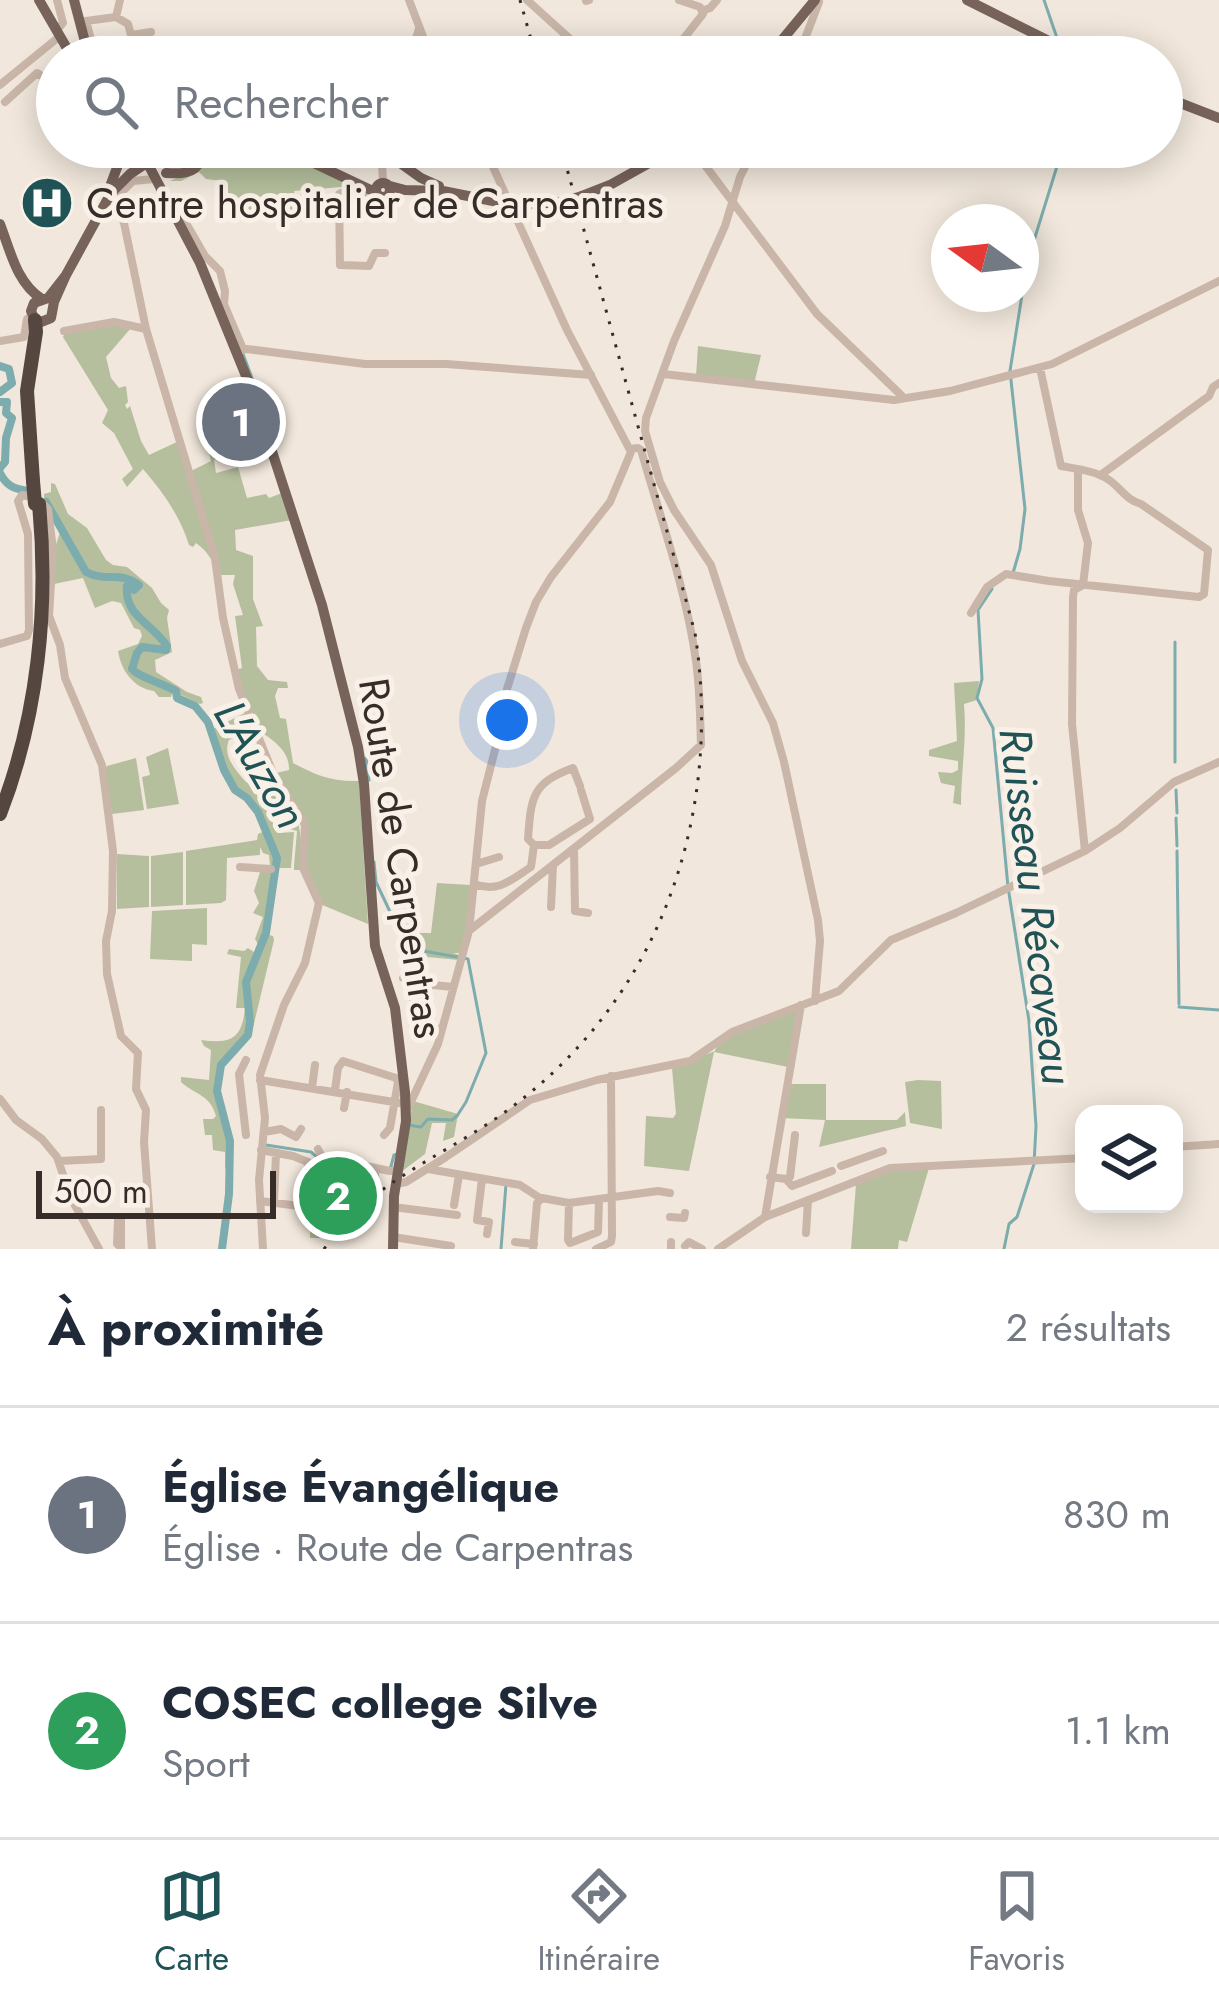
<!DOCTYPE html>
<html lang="fr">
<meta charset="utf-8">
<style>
body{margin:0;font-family:Jost,sans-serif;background:#f6f6f7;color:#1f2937}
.controls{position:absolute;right:36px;bottom:36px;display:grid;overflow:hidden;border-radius:24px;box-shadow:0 6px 30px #0003}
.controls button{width:108px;height:108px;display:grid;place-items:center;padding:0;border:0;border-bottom:3px solid #e0e1e3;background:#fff;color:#1f2937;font:60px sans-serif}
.compass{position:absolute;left:931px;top:204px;width:108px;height:108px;border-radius:50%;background:#fff;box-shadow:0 6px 30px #0003;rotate:285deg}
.scale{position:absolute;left:36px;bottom:30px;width:240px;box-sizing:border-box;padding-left:12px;border:6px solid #362c28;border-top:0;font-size:33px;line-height:42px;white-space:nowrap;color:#362c28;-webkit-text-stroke:9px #f9f1e8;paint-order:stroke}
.you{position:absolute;left:507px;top:720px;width:42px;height:42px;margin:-30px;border:9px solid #fff;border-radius:50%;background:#1a73e8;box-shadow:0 0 0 18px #1a73e833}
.badge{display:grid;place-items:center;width:78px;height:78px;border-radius:50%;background:#1f5356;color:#fff;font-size:39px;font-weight:700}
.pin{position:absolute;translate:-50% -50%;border:6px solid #fff;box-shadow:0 3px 12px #0006}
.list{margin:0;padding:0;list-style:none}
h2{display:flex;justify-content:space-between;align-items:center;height:156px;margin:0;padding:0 48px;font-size:51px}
h2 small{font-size:39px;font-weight:400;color:#747a83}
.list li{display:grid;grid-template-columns:78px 1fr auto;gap:36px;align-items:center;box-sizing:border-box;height:216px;padding:0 48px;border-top:3px solid #e0e1e3}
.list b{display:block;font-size:45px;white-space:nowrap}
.list p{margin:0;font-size:39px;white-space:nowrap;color:#747a83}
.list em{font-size:39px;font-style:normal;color:#747a83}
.icon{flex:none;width:66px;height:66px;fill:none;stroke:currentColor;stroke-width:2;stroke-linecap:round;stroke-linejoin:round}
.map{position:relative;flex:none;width:1219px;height:1249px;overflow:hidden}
.search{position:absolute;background:#fff;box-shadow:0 6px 30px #0003;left:36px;right:36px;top:36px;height:132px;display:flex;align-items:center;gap:30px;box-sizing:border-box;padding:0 42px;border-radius:66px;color:#747a83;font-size:45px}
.sheet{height:588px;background:#fff}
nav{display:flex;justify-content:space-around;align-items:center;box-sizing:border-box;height:168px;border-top:3px solid #e0e1e3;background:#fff;font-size:33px;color:#747a83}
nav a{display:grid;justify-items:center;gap:6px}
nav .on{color:#1f5356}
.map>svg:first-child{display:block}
.green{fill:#b5bf9d}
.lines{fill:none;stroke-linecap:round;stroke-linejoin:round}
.stream{stroke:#7cacad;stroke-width:3}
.river{stroke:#7cacad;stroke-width:8}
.minor{stroke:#c9b6a8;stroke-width:8}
.major{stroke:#77635a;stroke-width:10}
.highway{stroke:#564640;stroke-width:14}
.rail{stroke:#362c28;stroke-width:3;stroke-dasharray:3 9;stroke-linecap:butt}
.major-bridge{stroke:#77635a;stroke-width:10}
.highway-bridge{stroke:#564640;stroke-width:14}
.labels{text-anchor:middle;stroke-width:10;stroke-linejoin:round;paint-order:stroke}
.poi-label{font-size:42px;fill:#362c28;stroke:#f9f1e8;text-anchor:start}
.street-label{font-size:42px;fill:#362c28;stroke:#f9f1e8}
.water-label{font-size:45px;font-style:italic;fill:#1f5356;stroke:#f9f1e8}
</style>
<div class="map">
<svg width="1219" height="1249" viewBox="0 0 1219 1249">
<rect width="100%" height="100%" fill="#f1e7dc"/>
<path class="green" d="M 187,147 C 209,147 233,145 254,148 C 290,153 321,171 353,186 L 294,191 L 297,212 L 228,211 L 223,181 L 206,179 L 199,172 L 181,181 L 170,181 L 200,167 Z
M 107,324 L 131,328 L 106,357 L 111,378 L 119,388 L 126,386 L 128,402 L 125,405 L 127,409 L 130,406 L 141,441 L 149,455 L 179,441 L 191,471 L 211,461 L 205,437 L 230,427 L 238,451 L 214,460 L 216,473 L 238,467 L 247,498 L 266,494 L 269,498 L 282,493 L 292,520 L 235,530 L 236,550 L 253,556 L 253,599 L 263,626 L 256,627 L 257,666 L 268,680 L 287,682 L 288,688 L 278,688 L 275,696 L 280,718 L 286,719 L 293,763 C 316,775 331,782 359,781 L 368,924 L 320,904 L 304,865 L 305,820 L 276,773 L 289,770 C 290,749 270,739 256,728 L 236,670 L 242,668 L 235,616 L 243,615 L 233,584 L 235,575 L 219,575 C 213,562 208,551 196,543 L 193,547 L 189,545 C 180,516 163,492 143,469 L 127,487 L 122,479 L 133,469 L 114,433 L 102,423 L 108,410 L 63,337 L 65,333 Z
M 698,346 L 761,355 L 754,384 L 696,376 Z
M 51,483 L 55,484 L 68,514 L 87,528 L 106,560 L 113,565 L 127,567 L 152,588 L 161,603 L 169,610 L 167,618 L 172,652 L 155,660 L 156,672 L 187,692 L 201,697 L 203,703 L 200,704 L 173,691 L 171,697 L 159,697 L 154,691 C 133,688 121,670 118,651 L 138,644 L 142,636 L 140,630 L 134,628 L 121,603 L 112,601 L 95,608 L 83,578 L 54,584 L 54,551 L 62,526 L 44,498 L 44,494 L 51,492 Z
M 979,681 L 977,700 L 964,704 C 967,739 961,771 961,805 L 953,803 L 955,786 L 941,783 L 938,772 L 952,773 L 958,770 L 958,761 L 929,756 L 929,750 L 957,741 L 954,683 Z
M 245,713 L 252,730 L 229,740 C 222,756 236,771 247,783 L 257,780 C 262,784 269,786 274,789 C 303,807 302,841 301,870 L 294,870 L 294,866 L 297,831 L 290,829 L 288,818 L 278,814 L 284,810 L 273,812 L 269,816 L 279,833 L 294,832 L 291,868 L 278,868 L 266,925 L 266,934 L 273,936 L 274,940 L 251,1036 L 247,1037 L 220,1066 L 216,1091 L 229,1141 L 229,1171 L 225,1168 L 225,1152 L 213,1150 L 212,1135 L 205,1135 L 203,1119 L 213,1119 L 216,1116 C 210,1094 195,1095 181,1082 L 181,1077 L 209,1080 L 211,1050 L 204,1046 L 201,1040 C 231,1044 242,1039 245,1008 L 236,1008 L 241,957 L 227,954 L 229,949 L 244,951 L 248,948 L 254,952 L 259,946 L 255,939 L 263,917 L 253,913 L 259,903 L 254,891 L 260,872 L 270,866 L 269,855 L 263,853 L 260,847 L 260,855 L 227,858 L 226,900 L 221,903 L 186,905 L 186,851 L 257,840 L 258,834 L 267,830 L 259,811 L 248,797 L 236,789 L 226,770 L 213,729 Z
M 168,748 L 179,804 L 147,809 L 142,777 L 150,775 L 146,757 Z
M 136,758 L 144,810 L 112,814 L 105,770 L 107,766 Z
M 183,852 L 183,905 L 151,907 L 151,856 Z
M 117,854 L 149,856 L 149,907 L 117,909 Z
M 437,883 L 470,885 L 467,930 L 460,953 L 453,953 L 459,955 L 459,960 L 406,955 L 401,925 L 411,924 L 403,902 L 415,903 L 415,917 L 420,918 L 420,927 L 416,927 L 416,933 L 431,933 Z
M 207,908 L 207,945 L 192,944 L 192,961 L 150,959 L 152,911 Z
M 799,1009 L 788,1067 L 714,1052 L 689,1171 L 644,1166 L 646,1116 L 673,1118 L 676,1114 L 672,1068 L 715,1051 L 717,1045 L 735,1032 Z
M 918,1080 L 941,1081 L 942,1129 L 910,1123 L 905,1082 Z
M 788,1084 L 826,1084 L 826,1120 L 897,1120 L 905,1112 L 906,1126 L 819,1147 L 825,1120 L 781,1118 Z
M 413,1101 L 458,1114 L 454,1137 L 443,1141 L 446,1123 L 432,1123 L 425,1154 L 401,1172 Z
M 312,1162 L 379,1173 L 379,1181 L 326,1238 L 310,1238 Z
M 929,1168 L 907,1242 L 899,1240 L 898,1249 L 851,1249 L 856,1184 L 890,1169 Z"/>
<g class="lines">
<path class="stream" d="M 1044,0 L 1057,38
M 243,354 L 267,418
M 1013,573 L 1020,549 L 1025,509 L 1010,371 L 1027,263 L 1063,147
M 992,589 L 978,610 L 982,679 L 977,698 L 993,728 L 1008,887 L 1029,1021 L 1036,1126 L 1034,1164 L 1017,1217 L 1009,1224 L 1004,1249
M 1175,642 L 1175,762
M 366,758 L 369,780
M 1176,790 L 1177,813
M 1176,818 L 1177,846
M 1177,851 L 1179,1004
M 374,862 L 376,882 L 407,948 L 468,959 L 486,1053 L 466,1102 L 457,1116 L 452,1120 L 428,1119 L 421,1127 L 408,1125
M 1179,1007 L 1219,1010
M 266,1145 L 311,1152 L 317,1157
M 390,1170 L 394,1155 L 399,1154
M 501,1249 L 506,1184"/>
<path class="river" d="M 0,366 L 9,369 L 12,383 L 0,392
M 0,402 L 7,402 L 6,413 L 12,418 L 6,438 L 5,462 L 0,468
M 0,473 C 7,487 15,489 29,491
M 46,502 L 86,572 C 108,583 117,570 139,585 L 134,590 L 132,586 L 127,586 C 124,616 153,624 167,646 L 166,650 L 142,647 L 137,653 L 132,669 C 137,676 164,684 176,691 L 177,698 L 195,706 L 208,722 L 224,770 L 235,790 L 247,798 L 258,812 L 277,858 L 266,933 L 246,982 L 250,1022 L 248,1035 L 221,1065 L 217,1091 L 230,1141 L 229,1194 L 222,1249"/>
<path class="minor" d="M 57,0 L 63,23 L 57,30
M 409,0 L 424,39
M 527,0 L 590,57
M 586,1 L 589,0
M 702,11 L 710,8 L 717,0
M 116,17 L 120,0
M 86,21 L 116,17 L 128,24 L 131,35 L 151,32
M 81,22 L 86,21 L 96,57
M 407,57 C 411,51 419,32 419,27
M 410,57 L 425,50 L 427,44 L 424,39
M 669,57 L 703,14 L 700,7 L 679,0
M 798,57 L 819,2
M 0,85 L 60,36
M 5,102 L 37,73 L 50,81 L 57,76
M 423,147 L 425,157 L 432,156
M 731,147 L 746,163
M 755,147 L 740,177 L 725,226 L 674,341 L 646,418 L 645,431 L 660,482 L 674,510 L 711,565 L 742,661 L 773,723 L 784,762 L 818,920 L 820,941 L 815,1001
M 83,148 L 85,147
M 692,148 L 817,314 L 903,397
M 432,156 L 475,147
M 382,163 L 383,182
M 154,179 L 133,181 L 117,197 L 116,204 L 124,223 L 146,329 L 215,558 L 223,618 L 239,689 L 273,773 L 305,825 L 303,868 L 319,903 L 305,963 L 284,1005 L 260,1075 L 265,1118 L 259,1180 L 263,1249
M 381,197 L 378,204 L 373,206 L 364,192 L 349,190 L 339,194 L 340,265 L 369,266 L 375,253 L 385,253
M 166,198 L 171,197 L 205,256 L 220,271 L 225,291 L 224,304 L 243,349
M 64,331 L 114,322 L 146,329
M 0,341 L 24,337 L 27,319 L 32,315
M 236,352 L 247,349 L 365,364 L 446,364 L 591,375
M 663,374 L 894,400 L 950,391 L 1052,364 L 1219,281
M 1078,470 L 1078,510 L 1088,543 L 1083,585 L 1074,590 L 1073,597 L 1072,724 L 1085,851
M 1102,474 L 1209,396 L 1213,387 L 1219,383
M 971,613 L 987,587 L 1006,574 L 1049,581 L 1199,597 L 1204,594 L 1208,550 L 1141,504 C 1126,500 1122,489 1109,480 C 1096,471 1077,469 1061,466 L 1040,368
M 0,644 L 27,636 L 29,630 L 28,534 L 18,501 L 22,495 L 37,498 L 48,509 L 53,550 L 49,616 L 60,645 L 65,678 L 102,765 L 113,851 L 112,911 L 106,941 L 107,974 L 121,1036 L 138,1053 L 136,1089 L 146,1110 L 144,1142 L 152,1249
M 534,845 L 528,839 C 531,797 532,783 573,768 L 580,786
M 574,849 L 575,911 L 588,913
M 476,864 L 499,857
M 240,867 L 271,869
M 474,884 C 499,893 511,880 531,867 L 534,845 L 549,845 L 590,819 L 581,790
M 551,907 L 553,866
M 470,930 L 676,768 L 701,745 C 700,717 700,689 696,661 C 686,589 661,520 641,450 L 638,448 L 630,449
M 403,978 L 422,984 L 453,987
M 413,1001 L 421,1002
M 423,1028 L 442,1029
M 260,1080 L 406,1104
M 312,1088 L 315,1065
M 335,1090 L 338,1068 L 343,1061 L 396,1078 L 398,1082 L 390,1128 L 384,1135
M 0,1099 L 16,1120 L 42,1139 L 57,1157 L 71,1198 L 99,1249
M 344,1108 L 347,1092
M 408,1108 L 438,1044 L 469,931 L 482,801 L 500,730 L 507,689 L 526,628 L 536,602 L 551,577 L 610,502 L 631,452 L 567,330 L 484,147
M 264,1132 L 281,1129 L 296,1137 L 301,1129
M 246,1135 L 239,1074 L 246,1060
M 1174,1147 L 1219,1144
M 318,1149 L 322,1157 L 390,1171 L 398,1170
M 59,1161 L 101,1159 L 101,1110
M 841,1166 L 883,1151
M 428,1169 L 520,1185 L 540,1198
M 770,1177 L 786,1179 L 792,1186 L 832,1171
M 482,1179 L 477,1220 L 489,1222 L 487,1234
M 786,1179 L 790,1177 L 795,1135
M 396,1184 L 406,1182 L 446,1157 L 530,1100 L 597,1080 L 690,1061 L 732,1032 L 839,991 L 891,940 L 956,913 L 1085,851 L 1120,828 L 1174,782 L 1219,762
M 260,1201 L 307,1207 L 308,1162 L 293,1156 L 261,1150
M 274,1202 L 276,1153
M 569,1203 L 568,1240 L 570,1243 L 598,1232 L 599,1200
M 454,1205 L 459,1175
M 393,1207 L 457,1215
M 670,1217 L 684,1218 L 685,1213
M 765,1217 L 801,1005
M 806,1233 L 808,1200
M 393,1237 L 451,1246
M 515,1242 L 534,1244
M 671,1242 L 671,1249
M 685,1246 L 689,1242 L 702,1249
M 121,1247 L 117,1244 L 118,1220 L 121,1220 L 121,1249
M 533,1249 L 537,1203 L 542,1198 L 569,1203 L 658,1191 L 670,1193
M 596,1249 L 611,1242 L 612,1236 L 611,1076
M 718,1249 L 765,1217 L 890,1168 L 1084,1158"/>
<path class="major" d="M 39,0 L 72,57
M 74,0 L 89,57
M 967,0 L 1081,57
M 768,57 L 815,0
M 1162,96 L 1219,118
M 109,147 C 117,154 128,151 138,156
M 266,147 L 301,157 L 377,193
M 325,147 L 363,153 L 381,163 L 386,161 L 389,156 L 387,150 L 381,148 L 363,153
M 389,155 L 421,178 L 439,186
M 149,166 L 200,263 L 253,393 L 322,605 L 358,747 L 364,784 L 375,946 L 395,1008 L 405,1092 L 406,1121 L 394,1196 L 393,1249
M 166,173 C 179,174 195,174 200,161 L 197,154 L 191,149 L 167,153
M376 190a7 7 0 1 1 14 0a7 7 0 1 1-14 0Z
M 390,186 L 405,190 L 443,191 L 503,203
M 109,189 L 118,165 L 115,151
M 582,196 L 610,185 L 678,147
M 520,205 L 561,202
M 0,224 C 10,250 17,284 42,299
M 66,275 L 48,298 L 34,303 L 31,311 L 35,320 L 41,322 L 51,318 L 54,302 L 66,275 L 111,193 L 130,174 L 170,147"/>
<path class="highway" d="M 33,481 L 27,391 L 36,332 L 35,320
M 0,814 C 38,716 49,608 39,504"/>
<path class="rail" d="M 520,0 L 536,57
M 324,1249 C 367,1185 437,1159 498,1117 C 657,1007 724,820 695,633 L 561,147"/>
<path class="major-bridge" d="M 139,157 L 149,166
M 561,202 L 582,196
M 503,203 L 520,205"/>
<path class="highway-bridge" d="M 33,481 L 35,504"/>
</g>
<defs>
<g id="hospital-disc" transform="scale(2.7)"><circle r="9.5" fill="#1f5356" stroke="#f9f1e8"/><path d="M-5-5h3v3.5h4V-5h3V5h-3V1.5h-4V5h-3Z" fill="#fff"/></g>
</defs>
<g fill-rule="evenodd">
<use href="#hospital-disc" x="47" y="203"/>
</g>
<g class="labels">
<g class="poi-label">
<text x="86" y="218">Centre hospitalier de Carpentras</text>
</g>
<g class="street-label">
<text transform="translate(402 858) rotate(81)" y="15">Route de Carpentras</text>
</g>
<g class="water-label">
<text transform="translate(261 764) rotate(60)" y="16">L'Auzon</text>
<text transform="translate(1037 906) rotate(83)" y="16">Ruisseau Récaveau</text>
</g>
</g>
</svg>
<div class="controls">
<button><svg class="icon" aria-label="layers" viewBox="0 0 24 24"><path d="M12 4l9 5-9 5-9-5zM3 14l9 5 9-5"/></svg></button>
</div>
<svg class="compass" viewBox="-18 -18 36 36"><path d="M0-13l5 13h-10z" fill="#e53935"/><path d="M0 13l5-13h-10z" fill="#747a83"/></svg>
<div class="scale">500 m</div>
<div class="you"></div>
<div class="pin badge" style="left:241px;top:422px;background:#6b7280">1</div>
<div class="pin badge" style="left:338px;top:1196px;background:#2e9e5b">2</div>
<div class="search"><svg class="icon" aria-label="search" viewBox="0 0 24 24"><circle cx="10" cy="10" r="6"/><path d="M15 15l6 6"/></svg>Rechercher</div>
</div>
<section class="sheet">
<h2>À proximité<small>2 résultats</small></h2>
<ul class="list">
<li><span class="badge" style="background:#6b7280">1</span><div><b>Église Évangélique</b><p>Église · Route de Carpentras</p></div><em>830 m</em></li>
<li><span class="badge" style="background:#2e9e5b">2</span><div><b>COSEC college Silve</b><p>Sport</p></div><em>1.1 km</em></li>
</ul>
</section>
<nav>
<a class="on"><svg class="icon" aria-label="map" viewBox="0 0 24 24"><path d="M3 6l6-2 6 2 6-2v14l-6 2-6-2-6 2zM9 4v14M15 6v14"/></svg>Carte</a>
<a><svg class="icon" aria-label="directions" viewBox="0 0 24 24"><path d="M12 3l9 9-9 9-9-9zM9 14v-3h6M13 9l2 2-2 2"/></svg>Itinéraire</a>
<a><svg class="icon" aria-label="saved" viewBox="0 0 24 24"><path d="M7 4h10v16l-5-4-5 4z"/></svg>Favoris</a>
</nav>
